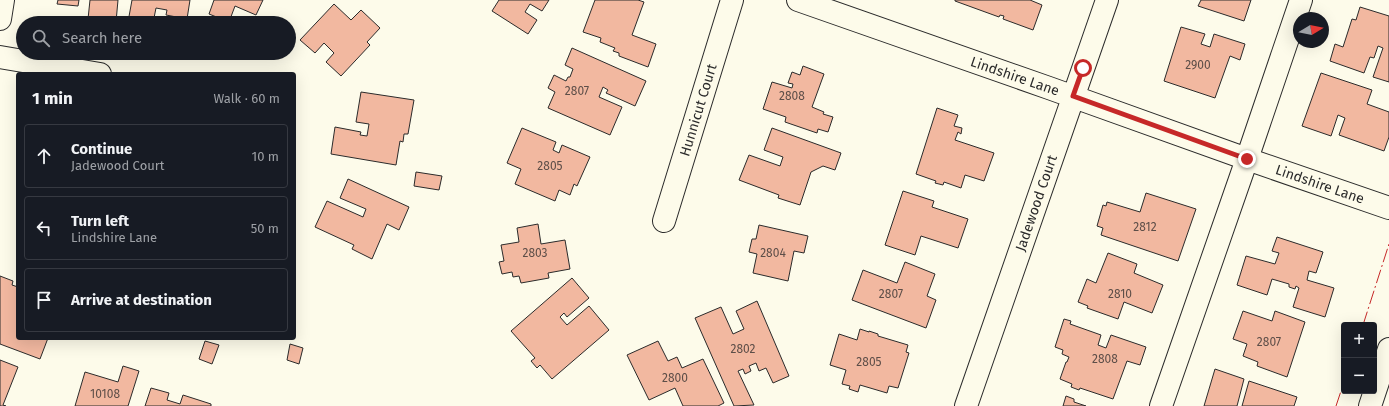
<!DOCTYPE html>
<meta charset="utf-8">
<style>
body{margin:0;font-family:"Fira Sans",sans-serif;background:#20242c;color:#f1f3f6}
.controls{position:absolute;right:12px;bottom:12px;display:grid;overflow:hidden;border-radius:4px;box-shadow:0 4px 16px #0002}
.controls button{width:36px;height:36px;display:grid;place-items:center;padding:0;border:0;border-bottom:1px solid #363941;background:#171b24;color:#f1f3f6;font:20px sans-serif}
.compass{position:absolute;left:1293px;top:12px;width:36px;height:36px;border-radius:50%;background:#171b24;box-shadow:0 4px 16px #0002;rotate:80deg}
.stop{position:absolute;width:12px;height:12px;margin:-9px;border:3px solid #c62828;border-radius:50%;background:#fff}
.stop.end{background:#c62828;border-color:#fff;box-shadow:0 1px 4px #0008}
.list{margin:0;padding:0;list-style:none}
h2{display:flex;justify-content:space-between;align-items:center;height:52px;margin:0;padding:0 16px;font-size:17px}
h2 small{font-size:13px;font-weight:400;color:#9ea1a6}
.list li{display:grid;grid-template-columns:26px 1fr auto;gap:12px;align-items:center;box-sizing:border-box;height:64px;margin:0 8px 8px;padding:0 8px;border:1px solid #363941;border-radius:4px}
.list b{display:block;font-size:15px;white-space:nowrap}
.list p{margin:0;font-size:13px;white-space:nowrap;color:#9ea1a6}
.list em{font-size:13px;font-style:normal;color:#9ea1a6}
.icon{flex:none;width:22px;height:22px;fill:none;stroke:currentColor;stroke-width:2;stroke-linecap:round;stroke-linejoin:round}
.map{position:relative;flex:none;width:1389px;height:406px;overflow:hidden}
.search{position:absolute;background:#171b24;box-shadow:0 4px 16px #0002;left:16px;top:16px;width:280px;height:44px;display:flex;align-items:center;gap:10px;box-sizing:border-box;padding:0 14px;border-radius:22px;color:#9ea1a6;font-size:15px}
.panel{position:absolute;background:#171b24;box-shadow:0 4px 16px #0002;left:16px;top:72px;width:280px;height:268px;border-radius:4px}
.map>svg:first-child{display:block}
.building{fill:#f2b8a0;stroke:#2b2b2b}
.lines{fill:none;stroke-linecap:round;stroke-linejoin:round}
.minor-casing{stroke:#2b2b2b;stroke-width:24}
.major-casing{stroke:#2b2b2b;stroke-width:24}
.minor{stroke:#fdfbea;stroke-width:22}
.major{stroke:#fdfbea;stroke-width:22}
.power{stroke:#c62828;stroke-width:1;stroke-dasharray:14 3 2 3;stroke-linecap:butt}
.route{stroke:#c62828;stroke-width:5}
.labels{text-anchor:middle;stroke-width:3;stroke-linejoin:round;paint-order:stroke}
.number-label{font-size:12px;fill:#5d4e48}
.street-label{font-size:14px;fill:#2b2b2b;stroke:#fdfbea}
</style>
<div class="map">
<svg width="1389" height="406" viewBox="0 0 1389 406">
<rect width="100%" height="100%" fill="#fdfbea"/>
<path class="building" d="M 58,0 L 79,0 L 78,6 L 57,4 Z
M 90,0 L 118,0 L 116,22 L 88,19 Z
M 132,0 L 190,0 L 187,19 L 166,15 L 167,10 L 156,8 L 153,23 L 136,23 L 128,22 Z
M 214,0 L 263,0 L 256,15 L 235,6 L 229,22 L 209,14 Z
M 499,0 L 549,0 L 542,11 L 530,4 L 525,12 L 537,20 L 528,34 L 492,11 Z
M 595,0 L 638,0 L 644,2 L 632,35 L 656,44 L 648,67 L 619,56 L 619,53 L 613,51 L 615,48 L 600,42 L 601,38 L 583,32 Z
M 955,0 L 1030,0 L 1042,5 L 1033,30 L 1003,19 L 1004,16 L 1000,15 L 999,17 L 955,1 Z
M 1201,0 L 1251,0 L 1244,21 L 1198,6 Z
M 334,4 L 351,20 L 361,10 L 380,28 L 367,42 L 370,45 L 341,76 L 326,62 L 334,53 L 324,43 L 315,53 L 300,40 Z
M 1360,7 L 1389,16 L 1389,82 L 1373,77 L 1383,48 L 1378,46 L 1374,58 L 1370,57 L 1364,73 L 1330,61 L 1335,44 L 1343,47 L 1352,19 L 1356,20 Z
M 1181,27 L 1205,34 L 1201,44 L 1210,47 L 1214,34 L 1245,44 L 1240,60 L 1230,56 L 1215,98 L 1164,81 Z
M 572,48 L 646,81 L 635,106 L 606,93 L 608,90 L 603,87 L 599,97 L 622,107 L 610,135 L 548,108 L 555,92 L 548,88 L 554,75 L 566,81 L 568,77 L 570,77 L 573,69 L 565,65 Z
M 803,66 L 824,74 L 812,107 L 824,112 L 823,114 L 833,117 L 828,132 L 818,129 L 817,133 L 785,122 L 786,117 L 763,109 L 772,82 L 792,88 L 793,84 L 788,83 L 792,72 L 800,75 Z
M 1321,73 L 1372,90 L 1367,104 L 1389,112 L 1389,137 L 1384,151 L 1339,135 L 1345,118 L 1338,115 L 1331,136 L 1302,126 Z
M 361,92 L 414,100 L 408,134 L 404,134 L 403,142 L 400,141 L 396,165 L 331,154 L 335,127 L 361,132 L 360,135 L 367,136 L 369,124 L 356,122 Z
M 937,108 L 958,115 L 954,126 L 962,128 L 961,134 L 958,132 L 955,140 L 994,153 L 984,181 L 965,175 L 961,188 L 944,182 L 943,185 L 935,183 L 936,181 L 916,174 Z
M 522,128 L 556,142 L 553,150 L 559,153 L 562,145 L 590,157 L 577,186 L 574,184 L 570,195 L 559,190 L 555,201 L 515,184 L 521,169 L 507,163 Z
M 772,128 L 841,153 L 835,170 L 823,166 L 811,172 L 800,205 L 778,198 L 779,195 L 739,180 L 749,155 L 780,166 L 783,157 L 764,150 Z
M 416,172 L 442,176 L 439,190 L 414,186 Z
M 348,179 L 409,207 L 399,230 L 387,224 L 372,259 L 352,249 L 354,245 L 315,227 L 327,201 L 363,217 L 366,209 L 340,198 Z
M 903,191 L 934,201 L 932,207 L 968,219 L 958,248 L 921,236 L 915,255 L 885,245 Z
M 1146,193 L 1196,209 L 1178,261 L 1101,235 L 1103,228 L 1097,226 L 1103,205 L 1106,206 L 1107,202 L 1140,212 Z
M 538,224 L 541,244 L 565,240 L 570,269 L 548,273 L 549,278 L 521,283 L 519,276 L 513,277 L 512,272 L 502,274 L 499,262 L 504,261 L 501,245 L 519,242 L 517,228 Z
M 759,225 L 808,236 L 804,253 L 794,251 L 788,281 L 753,273 L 757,254 L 749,252 L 752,239 L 756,239 Z
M 1277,237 L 1323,252 L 1316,273 L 1309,271 L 1307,280 L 1334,288 L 1325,317 L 1293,307 L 1299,288 L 1296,286 L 1295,289 L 1289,287 L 1289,284 L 1272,279 L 1267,295 L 1237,285 L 1246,256 L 1275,264 L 1279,253 L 1272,251 Z
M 1108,253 L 1137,264 L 1134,273 L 1163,285 L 1152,313 L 1124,302 L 1118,319 L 1087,308 L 1088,306 L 1078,302 L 1087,279 L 1096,283 Z
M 905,262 L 935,274 L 927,296 L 936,300 L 926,328 L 852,300 L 863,270 L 897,283 Z
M 0,276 L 13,281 L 12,285 L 18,287 L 18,338 L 48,338 L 40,359 L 0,344 Z
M 572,278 L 589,298 L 567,317 L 564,313 L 560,317 L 567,325 L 589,306 L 609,330 L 552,379 L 540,365 L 537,368 L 531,361 L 535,358 L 511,331 Z
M 757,301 L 789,376 L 773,383 L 766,368 L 759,371 L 756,363 L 749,366 L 751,371 L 745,374 L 743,369 L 738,371 L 754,405 L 734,406 L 695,318 L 721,307 L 733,334 L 744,329 L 736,311 Z
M 1243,311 L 1272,321 L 1275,311 L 1305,322 L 1287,377 L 1257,366 L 1258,362 L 1243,356 L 1247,344 L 1233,339 Z
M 1064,319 L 1071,321 L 1070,324 L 1101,335 L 1098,345 L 1106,348 L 1111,335 L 1146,347 L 1140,365 L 1127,361 L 1113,399 L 1080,388 L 1079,390 L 1071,387 L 1072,384 L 1060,379 L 1066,362 L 1067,362 L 1069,357 L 1062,354 L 1063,350 L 1055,347 Z
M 860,329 L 869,332 L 869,331 L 878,334 L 878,336 L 908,345 L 906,352 L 909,353 L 898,388 L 889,386 L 887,393 L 860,385 L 858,392 L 849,389 L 850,386 L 842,384 L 846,370 L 830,365 L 839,334 L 857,340 Z
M 205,341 L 219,345 L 212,364 L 199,359 Z
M 658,341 L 668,361 L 677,357 L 682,368 L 703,359 L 724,403 L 718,406 L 683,406 L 675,388 L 649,400 L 627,355 Z
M 290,344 L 303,348 L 299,364 L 287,360 Z
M 0,360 L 18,367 L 3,405 L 6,406 L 0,406 Z
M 123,366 L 139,371 L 128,406 L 75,406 L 85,372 L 118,382 Z
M 1215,369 L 1244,379 L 1237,406 L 1204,406 Z
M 1249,381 L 1297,397 L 1294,406 L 1242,406 Z
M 151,388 L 169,393 L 167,400 L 180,404 L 183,395 L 211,404 L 211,406 L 145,406 Z
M 1066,396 L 1074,399 L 1074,402 L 1086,406 L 1063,406 Z"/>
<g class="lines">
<g class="minor-casing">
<path id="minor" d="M 798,0 L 1049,88 L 1247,159 L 1389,208
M 0,19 L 3,0
M 0,57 L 100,74
M 664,221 L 732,0
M 966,406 L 1107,0
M 1161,406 L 1247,159 L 1301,0"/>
</g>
<g class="major-casing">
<path id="major" d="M 1370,406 L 1389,349"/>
</g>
<use href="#minor" class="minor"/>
<use href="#major" class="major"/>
<path class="power" d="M 1363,325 L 1389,244
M 1336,406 L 1344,382"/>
</g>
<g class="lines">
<path class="route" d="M 1083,68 L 1073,96 L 1247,159"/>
</g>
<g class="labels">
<g class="number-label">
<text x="1198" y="69">2900</text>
<text x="577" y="95">2807</text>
<text x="792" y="100">2808</text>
<text x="550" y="170">2805</text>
<text x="1145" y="231">2812</text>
<text x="535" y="257">2803</text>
<text x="773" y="257">2804</text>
<text x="891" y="298">2807</text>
<text x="1120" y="298">2810</text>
<text x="1269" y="346">2807</text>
<text x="743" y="353">2802</text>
<text x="1105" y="363">2808</text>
<text x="869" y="366">2805</text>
<text x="675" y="382">2800</text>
<text x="105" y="398">10108</text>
</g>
<g class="street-label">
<text transform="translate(1015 76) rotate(19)" y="5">Lindshire Lane</text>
<text transform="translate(698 110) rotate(-73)" y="5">Hunnicut Court</text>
<text transform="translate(1320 184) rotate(19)" y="5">Lindshire Lane</text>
<text transform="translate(1036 203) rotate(-71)" y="5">Jadewood Court</text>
</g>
</g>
</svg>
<div class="controls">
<button>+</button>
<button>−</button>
</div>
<svg class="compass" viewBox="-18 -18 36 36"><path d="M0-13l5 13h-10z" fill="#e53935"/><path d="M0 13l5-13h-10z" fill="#9ea1a6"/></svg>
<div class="stop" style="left:1083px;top:68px"></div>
<div class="stop end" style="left:1247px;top:159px"></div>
<div class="search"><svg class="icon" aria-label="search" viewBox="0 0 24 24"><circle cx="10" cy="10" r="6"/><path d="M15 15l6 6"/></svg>Search here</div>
<section class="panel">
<h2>1 min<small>Walk · 60 m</small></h2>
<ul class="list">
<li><svg class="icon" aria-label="ahead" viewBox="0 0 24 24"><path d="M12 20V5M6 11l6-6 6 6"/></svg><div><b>Continue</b><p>Jadewood Court</p></div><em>10 m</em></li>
<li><svg class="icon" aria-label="left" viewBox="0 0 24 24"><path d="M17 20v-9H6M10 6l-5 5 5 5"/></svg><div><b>Turn left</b><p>Lindshire Lane</p></div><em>50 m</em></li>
<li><svg class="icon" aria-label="arrive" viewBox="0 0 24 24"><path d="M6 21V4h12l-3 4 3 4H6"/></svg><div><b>Arrive at destination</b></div></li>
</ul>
</section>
</div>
